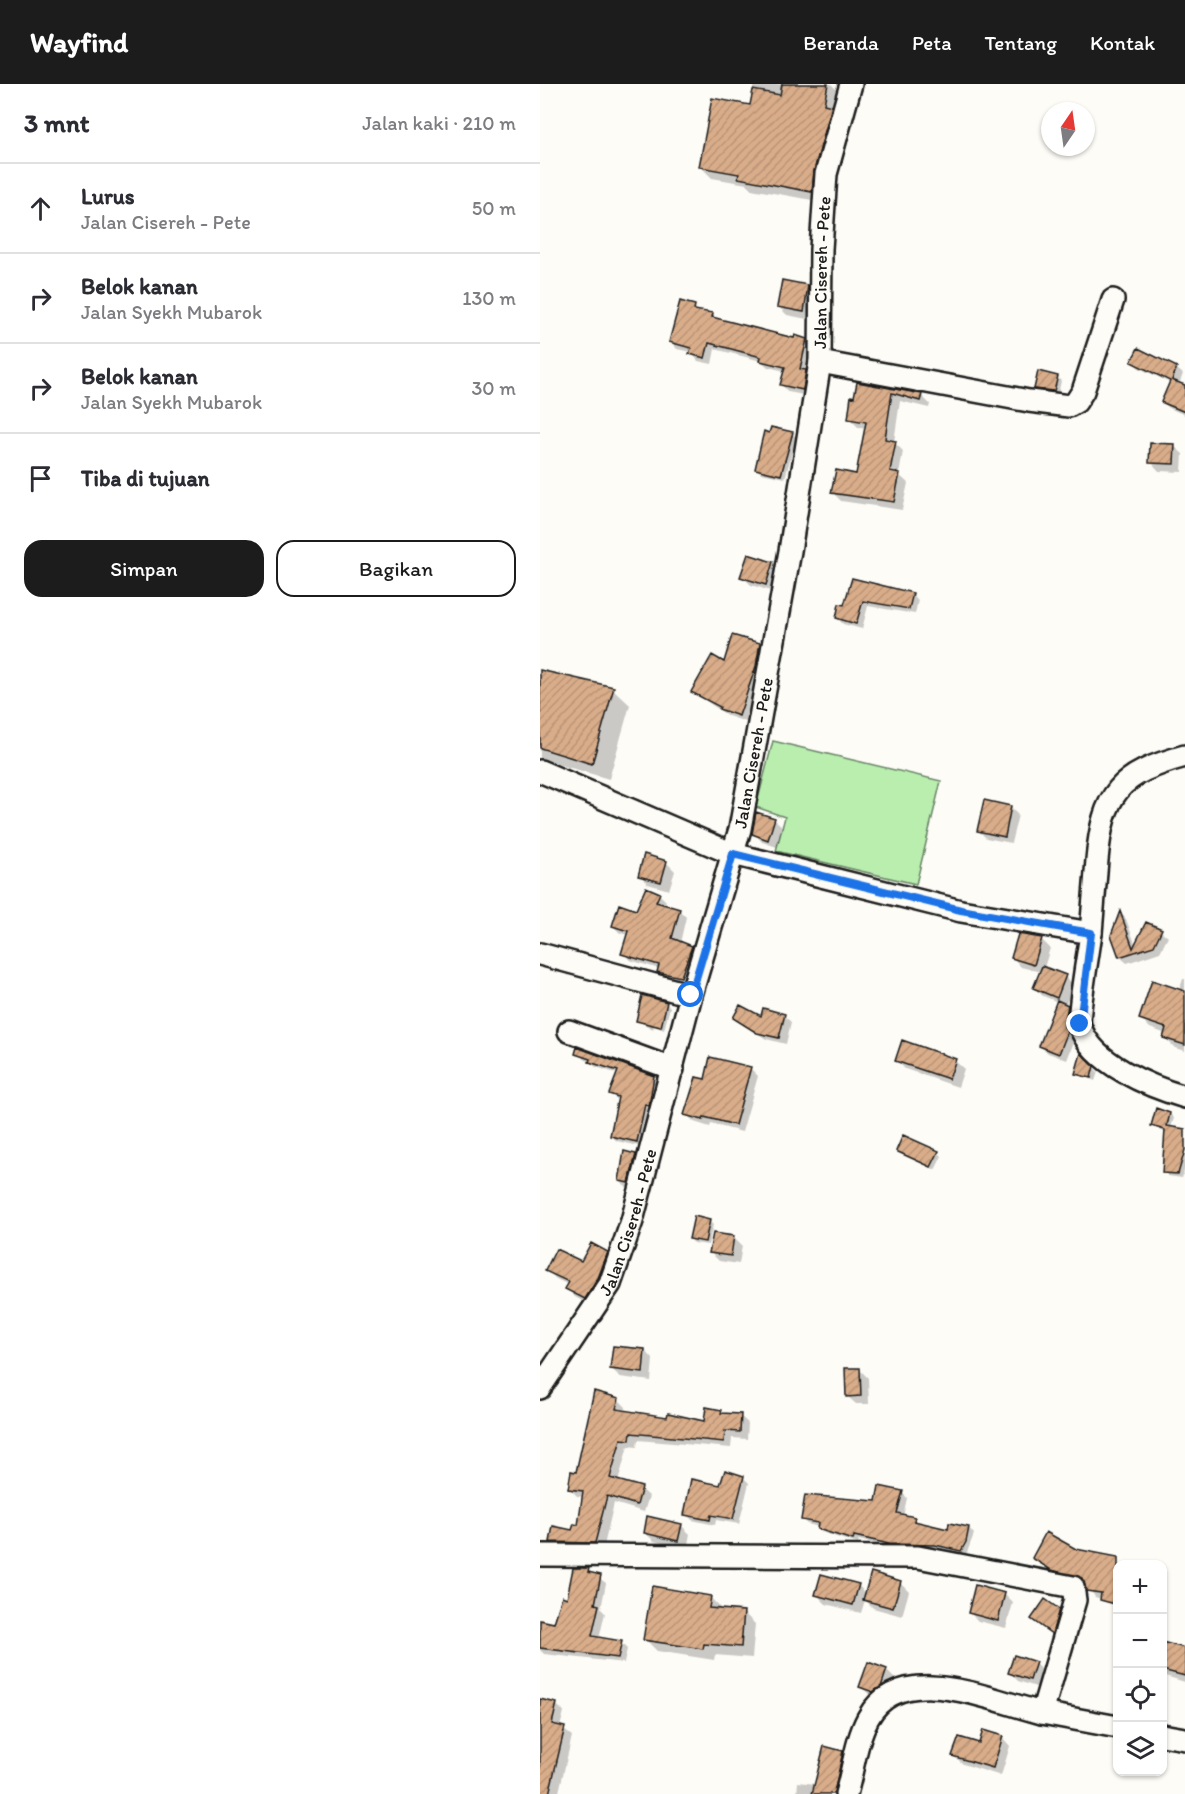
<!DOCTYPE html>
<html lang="id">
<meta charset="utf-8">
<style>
body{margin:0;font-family:Itim,sans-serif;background:#f2f2f3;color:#2b2b33}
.controls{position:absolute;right:18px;bottom:18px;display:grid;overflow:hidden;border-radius:12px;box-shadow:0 2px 4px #0004}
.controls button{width:54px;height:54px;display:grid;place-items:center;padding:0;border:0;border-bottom:2px solid #e1e1e2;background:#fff;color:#2b2b33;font:30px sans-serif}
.compass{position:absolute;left:501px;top:18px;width:54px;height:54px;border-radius:50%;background:#fff;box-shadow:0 2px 4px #0004;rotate:13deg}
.stop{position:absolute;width:18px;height:18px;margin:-14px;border:4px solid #1a73e8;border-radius:50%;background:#fff}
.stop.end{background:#1a73e8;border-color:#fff;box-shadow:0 2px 6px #0008}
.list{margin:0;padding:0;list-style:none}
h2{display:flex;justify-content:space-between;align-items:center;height:78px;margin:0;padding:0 24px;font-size:26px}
h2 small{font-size:20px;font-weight:400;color:#7c7c81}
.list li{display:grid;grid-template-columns:39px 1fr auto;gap:18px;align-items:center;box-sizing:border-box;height:90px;padding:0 24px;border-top:2px solid #e1e1e2}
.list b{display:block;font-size:22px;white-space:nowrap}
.list p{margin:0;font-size:20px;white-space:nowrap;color:#7c7c81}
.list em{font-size:20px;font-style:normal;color:#7c7c81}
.actions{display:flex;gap:12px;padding:18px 24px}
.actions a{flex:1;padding:14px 0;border:2px solid #1c1c1c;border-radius:18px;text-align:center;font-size:21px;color:#1c1c1c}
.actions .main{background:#1c1c1c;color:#fff}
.icon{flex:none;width:33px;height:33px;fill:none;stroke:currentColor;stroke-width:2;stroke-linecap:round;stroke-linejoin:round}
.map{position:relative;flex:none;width:645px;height:1710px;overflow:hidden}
header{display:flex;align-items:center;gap:36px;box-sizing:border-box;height:84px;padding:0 30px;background:#1c1c1c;color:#fff}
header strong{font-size:28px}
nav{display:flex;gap:33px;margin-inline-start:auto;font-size:21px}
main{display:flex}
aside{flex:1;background:#fff}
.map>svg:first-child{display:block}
.green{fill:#b9eeaf;stroke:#6a8566;stroke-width:1.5}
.shadow{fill:#0003}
.building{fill:url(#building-hatch);stroke:#1c1c1c;stroke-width:1.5}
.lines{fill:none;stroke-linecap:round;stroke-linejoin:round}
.minor-casing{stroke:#1c1c1c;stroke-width:26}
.minor{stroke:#fdfcf7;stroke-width:21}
.route{stroke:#1a73e8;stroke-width:8}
.labels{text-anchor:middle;stroke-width:4.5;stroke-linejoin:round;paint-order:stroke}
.street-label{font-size:18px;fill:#1c1c1c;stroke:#fdfcf7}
</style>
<header>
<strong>Wayfind</strong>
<nav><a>Beranda</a><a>Peta</a><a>Tentang</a><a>Kontak</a></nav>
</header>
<main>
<aside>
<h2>3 mnt<small>Jalan kaki · 210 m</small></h2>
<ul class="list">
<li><svg class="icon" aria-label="ahead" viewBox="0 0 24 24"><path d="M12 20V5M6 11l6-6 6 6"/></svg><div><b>Lurus</b><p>Jalan Cisereh - Pete</p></div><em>50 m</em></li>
<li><svg class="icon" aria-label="right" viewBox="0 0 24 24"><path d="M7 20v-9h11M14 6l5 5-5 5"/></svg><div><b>Belok kanan</b><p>Jalan Syekh Mubarok</p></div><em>130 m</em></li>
<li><svg class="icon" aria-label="right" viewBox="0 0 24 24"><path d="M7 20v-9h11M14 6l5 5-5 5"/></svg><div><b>Belok kanan</b><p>Jalan Syekh Mubarok</p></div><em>30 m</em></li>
<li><svg class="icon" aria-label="arrive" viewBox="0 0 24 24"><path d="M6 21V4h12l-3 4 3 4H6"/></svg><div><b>Tiba di tujuan</b></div></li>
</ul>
<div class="actions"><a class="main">Simpan</a><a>Bagikan</a></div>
</aside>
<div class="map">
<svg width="645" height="1710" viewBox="0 0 645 1710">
<defs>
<pattern id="building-hatch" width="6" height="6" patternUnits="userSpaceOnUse" patternTransform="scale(1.5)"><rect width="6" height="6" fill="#d9ad8a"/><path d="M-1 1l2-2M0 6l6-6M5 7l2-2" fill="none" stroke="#ba9476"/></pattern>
</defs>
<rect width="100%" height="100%" fill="#fdfcf7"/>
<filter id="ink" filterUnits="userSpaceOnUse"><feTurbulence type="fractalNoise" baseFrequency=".0167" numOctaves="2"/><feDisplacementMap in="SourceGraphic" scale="12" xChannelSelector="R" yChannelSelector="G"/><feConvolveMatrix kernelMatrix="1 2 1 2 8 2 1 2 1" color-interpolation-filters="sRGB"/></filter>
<g filter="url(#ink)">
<path class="green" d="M 233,657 L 401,697 L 376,800 L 236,767 L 245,733 L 216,723 Z"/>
<path class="shadow" d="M 214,0 L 291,0 L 299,8 L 283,118 L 211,105 L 207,100 L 172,94 L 161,83 L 209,22 Z
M 267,202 L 276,211 L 272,236 L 247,231 L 239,223 Z
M 154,223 L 161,229 L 172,231 L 178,236 L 255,256 L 267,256 L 273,263 L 267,289 L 272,294 L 269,312 L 248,308 L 242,301 L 245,287 L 228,283 L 221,277 L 175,265 L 172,280 L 158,277 L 151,268 L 137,265 L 131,258 Z
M 593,278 L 636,284 L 643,290 L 639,300 L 645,303 L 645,331 L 629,324 L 623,318 L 631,299 L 599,284 Z
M 517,293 L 521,297 L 518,310 L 500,308 L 496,304 Z
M 318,300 L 381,311 L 390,320 L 389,324 L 360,317 L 354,358 L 363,367 L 359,391 L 368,399 L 362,426 L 301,417 L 293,409 L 317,392 L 326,344 L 318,343 L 309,334 Z
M 253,350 L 256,354 L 245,394 L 221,389 L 217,385 Z
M 634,362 L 643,370 L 642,388 L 619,387 L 611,378 Z
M 232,479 L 241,488 L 234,508 L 211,501 L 202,492 Z
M 313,496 L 372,510 L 378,516 L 375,530 L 328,522 L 322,545 L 303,540 L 297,534 L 305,523 Z
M 220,560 L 227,568 L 223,589 L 206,638 L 188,632 L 153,608 Z
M 0,588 L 73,605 L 90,621 L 69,695 L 0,675 Z
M 471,724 L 478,731 L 471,759 L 446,754 L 439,747 Z
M 234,735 L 243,743 L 237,763 L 222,758 L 214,749 Z
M 126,778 L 135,787 L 129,806 L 108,800 L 100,791 Z
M 119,810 L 126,817 L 124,822 L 139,826 L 146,833 L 140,859 L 151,863 L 158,870 L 148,899 L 125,895 L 118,888 L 119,885 L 90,876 L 83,869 L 88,851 L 80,849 L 73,842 L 97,828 Z
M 581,829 L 586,835 L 596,862 L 607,840 L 621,847 L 628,853 L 620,868 L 587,879 L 580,873 Z
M 501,855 L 510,864 L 504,884 L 525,893 L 534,901 L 525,922 L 534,930 L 531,951 L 535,955 L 527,976 L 508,969 L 501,962 L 518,918 L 503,912 L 494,904 L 501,888 L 481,883 L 473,874 Z
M 643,895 L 645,895 L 645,967 L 635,964 L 625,954 L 626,950 L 610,944 L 600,934 L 639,907 Z
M 126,919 L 130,923 L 124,946 L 114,942 L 113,945 L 98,937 Z
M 244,932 L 251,938 L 246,960 L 226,955 L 195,934 Z
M 36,969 L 114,993 L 120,999 L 115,1026 L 110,1025 L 102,1063 L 77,1057 L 71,1052 L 79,1017 L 71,1010 L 78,990 L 56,983 Z
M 542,971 L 558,988 L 555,997 L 536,989 Z
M 356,976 L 415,977 L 424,985 L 418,1003 L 365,985 Z
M 210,984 L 218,992 L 202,1048 L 171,1040 L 170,1043 L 154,1038 L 146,1030 L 166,997 Z
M 630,1030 L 634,1034 L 631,1044 L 645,1047 L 645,1084 L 642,1094 L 628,1092 L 624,1088 L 626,1049 L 612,1042 Z
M 358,1066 L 398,1068 L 402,1072 L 395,1086 Z
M 96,1071 L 104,1079 L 97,1107 L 89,1105 L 80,1097 Z
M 169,1137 L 173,1141 L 168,1161 L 154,1159 L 150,1155 Z
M 193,1153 L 202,1162 L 199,1180 L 179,1177 L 171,1169 Z
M 67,1169 L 75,1178 L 53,1223 L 35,1213 L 27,1204 L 29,1201 L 16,1195 L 7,1186 Z
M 105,1266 L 113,1275 L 111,1297 L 80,1293 L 72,1285 Z
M 320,1286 L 328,1294 L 329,1320 L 316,1320 L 307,1312 Z
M 56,1309 L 79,1316 L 86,1323 L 85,1328 L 165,1338 L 181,1327 L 184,1330 L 200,1332 L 208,1339 L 207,1355 L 192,1354 L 191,1364 L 98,1356 L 97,1363 L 88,1362 L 78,1398 L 101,1405 L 109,1412 L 104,1428 L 74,1419 L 63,1466 L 19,1465 L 12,1458 L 39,1442 L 44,1413 L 37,1412 L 29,1404 L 37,1389 Z
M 203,1393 L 209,1399 L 199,1440 L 176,1436 L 175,1441 L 152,1436 L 146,1430 L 181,1403 Z
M 362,1408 L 367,1414 L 363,1432 L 374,1434 L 379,1440 L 409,1447 L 429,1444 L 434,1450 L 426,1471 L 401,1466 L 350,1464 L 319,1456 L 318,1460 L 284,1449 L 279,1443 L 267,1440 L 262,1435 L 337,1419 Z
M 141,1441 L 150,1450 L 147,1465 L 114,1457 L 105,1449 Z
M 536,1466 L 578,1483 L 578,1520 L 555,1513 L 544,1497 L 520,1492 L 493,1474 Z
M 48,1486 L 66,1499 L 61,1525 L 65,1529 L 59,1555 L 81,1559 L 87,1565 L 84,1579 L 4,1570 L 0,1566 L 0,1545 L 15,1541 Z
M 360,1498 L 369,1507 L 362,1532 L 333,1524 L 325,1516 L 321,1529 L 286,1520 L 277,1511 L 318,1501 L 326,1510 Z
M 465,1511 L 473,1519 L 466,1544 L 438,1537 L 429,1528 Z
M 170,1513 L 182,1526 L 203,1528 L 215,1540 L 212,1574 L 175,1571 L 174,1576 L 117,1567 L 105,1555 Z
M 518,1526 L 527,1535 L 520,1557 L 493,1535 Z
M 622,1560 L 645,1566 L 645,1598 L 622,1591 Z
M 495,1580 L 504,1588 L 499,1604 L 478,1597 L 470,1589 Z
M 346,1586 L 355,1595 L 349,1611 L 343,1616 L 330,1611 L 321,1603 Z
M 0,1617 L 16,1620 L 24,1628 L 20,1643 L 32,1652 L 19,1708 L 23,1710 L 0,1710 Z
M 462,1653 L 470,1662 L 461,1692 L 423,1680 L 414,1672 Z
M 302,1668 L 311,1677 L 303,1710 L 257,1710 L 258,1698 L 276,1700 Z"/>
<path class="building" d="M 242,0 L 288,0 L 284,20 L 292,22 L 274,87 L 272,108 L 198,94 L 199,90 L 159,83 L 172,14 L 210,21 L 213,6 L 240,11 Z
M 242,196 L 268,201 L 264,228 L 237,223 Z
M 140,217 L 155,221 L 154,226 L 173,229 L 172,233 L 254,254 L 255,251 L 267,255 L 260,285 L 266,286 L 263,306 L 240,301 L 245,283 L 220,277 L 221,273 L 169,259 L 165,274 L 149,270 L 151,264 L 129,258 Z
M 598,264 L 637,283 L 632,296 L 645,301 L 645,328 L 621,318 L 630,297 L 591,278 Z
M 498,287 L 518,292 L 514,307 L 494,305 Z
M 317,298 L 382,310 L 380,317 L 352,309 L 345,355 L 356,357 L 350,387 L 360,389 L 354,418 L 291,409 L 296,386 L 316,390 L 326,338 L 308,335 L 311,312 L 314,313 Z
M 231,343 L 253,348 L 241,391 L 215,385 L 224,347 L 229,349 Z
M 610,359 L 635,360 L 634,380 L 609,379 Z
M 208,470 L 233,478 L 226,501 L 200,493 Z
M 312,494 L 373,509 L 369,525 L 323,517 L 316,540 L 296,534 L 299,520 L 304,521 Z
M 192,551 L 220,559 L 216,582 L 199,632 L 179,625 L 180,623 L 151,608 L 172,571 L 184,578 Z
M 0,586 L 74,603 L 52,680 L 0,664 Z
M 444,716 L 471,722 L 465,753 L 437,747 Z
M 216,728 L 235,734 L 228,756 L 212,750 Z
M 104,770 L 127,777 L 121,798 L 98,792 Z
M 106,803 L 120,809 L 116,818 L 140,825 L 132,854 L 152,862 L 141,893 L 117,888 L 119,881 L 81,870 L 88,847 L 72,842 L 79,820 L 96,826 Z
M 580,827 L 593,864 L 606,838 L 622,845 L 614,862 L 579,873 L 571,851 Z
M 478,850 L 502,854 L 494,881 L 471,874 Z
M 502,882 L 526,891 L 517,914 L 493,904 Z
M 612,896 L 645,907 L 645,961 L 623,954 L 626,944 L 599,935 Z
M 102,911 L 127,918 L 121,943 L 96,937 Z
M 517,916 L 528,921 L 524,942 L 528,947 L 519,970 L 499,962 Z
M 200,921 L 221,932 L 223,924 L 245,930 L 239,954 L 217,949 L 193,934 Z
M 362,956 L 416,975 L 409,995 L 355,977 Z
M 37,963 L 114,992 L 109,1022 L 105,1020 L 97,1058 L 70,1052 L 78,1013 L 69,1010 L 78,987 L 49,978 L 50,975 L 35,970 Z
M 541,969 L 554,982 L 551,994 L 535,990 Z
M 170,973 L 211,983 L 195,1041 L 164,1033 L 163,1036 L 144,1031 L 156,993 L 165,995 Z
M 616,1024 L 630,1029 L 627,1042 L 645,1045 L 645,1066 L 638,1090 L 622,1089 L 625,1046 L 611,1042 Z
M 363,1051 L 399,1067 L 391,1083 L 356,1067 Z
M 84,1067 L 96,1070 L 89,1099 L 79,1097 Z
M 154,1132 L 170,1136 L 165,1158 L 149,1155 Z
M 173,1149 L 194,1152 L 191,1172 L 169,1169 Z
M 51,1159 L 68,1168 L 58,1194 L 45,1215 L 25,1205 L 29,1198 L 5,1187 L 16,1165 L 41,1177 Z
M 73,1262 L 105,1265 L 103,1289 L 70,1285 Z
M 305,1284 L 320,1284 L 321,1312 L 306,1313 Z
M 54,1307 L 79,1314 L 76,1325 L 127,1333 L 128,1329 L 164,1337 L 166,1323 L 182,1326 L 181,1329 L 201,1330 L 200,1348 L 185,1347 L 184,1358 L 91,1349 L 90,1356 L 81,1355 L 70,1394 L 102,1403 L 97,1421 L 67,1412 L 55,1459 L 10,1458 L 13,1442 L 32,1446 L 34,1440 L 38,1441 L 43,1407 L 28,1405 L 31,1387 L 36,1388 Z
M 185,1386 L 204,1392 L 193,1435 L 171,1431 L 170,1436 L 144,1431 L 151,1395 L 180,1401 Z
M 339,1402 L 363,1407 L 357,1429 L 375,1433 L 374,1437 L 408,1445 L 409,1439 L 429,1443 L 426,1458 L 421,1467 L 395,1461 L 349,1460 L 314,1452 L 313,1456 L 277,1445 L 278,1439 L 261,1436 L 265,1411 L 336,1417 Z
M 107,1432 L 142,1440 L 138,1457 L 104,1449 Z
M 506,1448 L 536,1465 L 578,1473 L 578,1507 L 575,1520 L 560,1516 L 561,1509 L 546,1507 L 542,1494 L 511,1486 L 492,1474 Z
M 33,1484 L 49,1484 L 48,1488 L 61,1491 L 55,1520 L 59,1521 L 52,1552 L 82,1557 L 78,1574 L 0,1564 L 0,1536 L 14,1539 L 22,1512 L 27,1514 Z
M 331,1488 L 361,1497 L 353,1524 L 323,1516 Z
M 281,1490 L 319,1500 L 313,1521 L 275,1511 Z
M 435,1501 L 465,1509 L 458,1537 L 428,1529 Z
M 112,1502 L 171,1512 L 169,1524 L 204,1527 L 201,1563 L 164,1560 L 163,1565 L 103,1556 Z
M 505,1515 L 519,1525 L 512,1550 L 491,1535 Z
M 622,1558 L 645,1564 L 645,1592 L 622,1586 Z
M 474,1571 L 496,1578 L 490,1596 L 468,1589 Z
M 328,1578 L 347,1585 L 341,1603 L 333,1608 L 319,1603 Z
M 0,1615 L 17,1619 L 12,1640 L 25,1643 L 9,1710 L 0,1710 Z
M 443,1646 L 463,1652 L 453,1684 L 412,1672 L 419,1653 L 439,1659 Z
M 284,1662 L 303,1667 L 294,1710 L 272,1710 Z"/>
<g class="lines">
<g class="minor-casing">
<g id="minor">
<path d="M 280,278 L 489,317 L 529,322 L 536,318 L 543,307 L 573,216"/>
<path d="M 0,687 L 193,770 L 421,827 L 551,849 C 549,865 537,932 540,942 C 552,980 611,1003 645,1013"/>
<path d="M 551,849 C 553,825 555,800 557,776 C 563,709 579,690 645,672"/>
<path d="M 0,870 L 151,911"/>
<path d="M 29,947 L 133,985"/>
<path id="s1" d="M 0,1304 L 70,1200 L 92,1137 L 151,911 L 200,745 L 250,467 L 280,278 L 281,165 L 286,90 L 311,0"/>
<path d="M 0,1471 L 378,1473 L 533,1503 L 535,1516 L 502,1629 C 452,1617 361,1574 328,1634 C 316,1656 313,1686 306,1710"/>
<path d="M 502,1629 L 578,1643"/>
<path d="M 622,1651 L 645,1655"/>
</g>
</g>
<use href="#minor" class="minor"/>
</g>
</g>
<g class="lines" filter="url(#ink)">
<path class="route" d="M 151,911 L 193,770 L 421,826 L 551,849 L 540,940"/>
</g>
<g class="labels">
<g class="street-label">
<text dy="6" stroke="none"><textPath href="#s1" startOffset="1162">Jalan Cisereh - Pete</textPath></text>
<text dy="6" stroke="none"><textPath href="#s1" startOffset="676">Jalan Cisereh - Pete</textPath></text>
<text dy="6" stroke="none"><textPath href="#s1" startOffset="190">Jalan Cisereh - Pete</textPath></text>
</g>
</g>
</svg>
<div class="controls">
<button>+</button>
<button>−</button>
<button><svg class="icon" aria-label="locate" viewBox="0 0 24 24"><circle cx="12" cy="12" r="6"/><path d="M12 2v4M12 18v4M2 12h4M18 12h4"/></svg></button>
<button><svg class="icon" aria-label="layers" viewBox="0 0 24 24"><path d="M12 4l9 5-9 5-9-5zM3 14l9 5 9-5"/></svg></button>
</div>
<svg class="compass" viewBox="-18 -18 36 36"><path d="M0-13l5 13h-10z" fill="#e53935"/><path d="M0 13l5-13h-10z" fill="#7c7c81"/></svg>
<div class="stop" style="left:151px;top:911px"></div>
<div class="stop end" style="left:540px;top:940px"></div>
</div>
</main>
